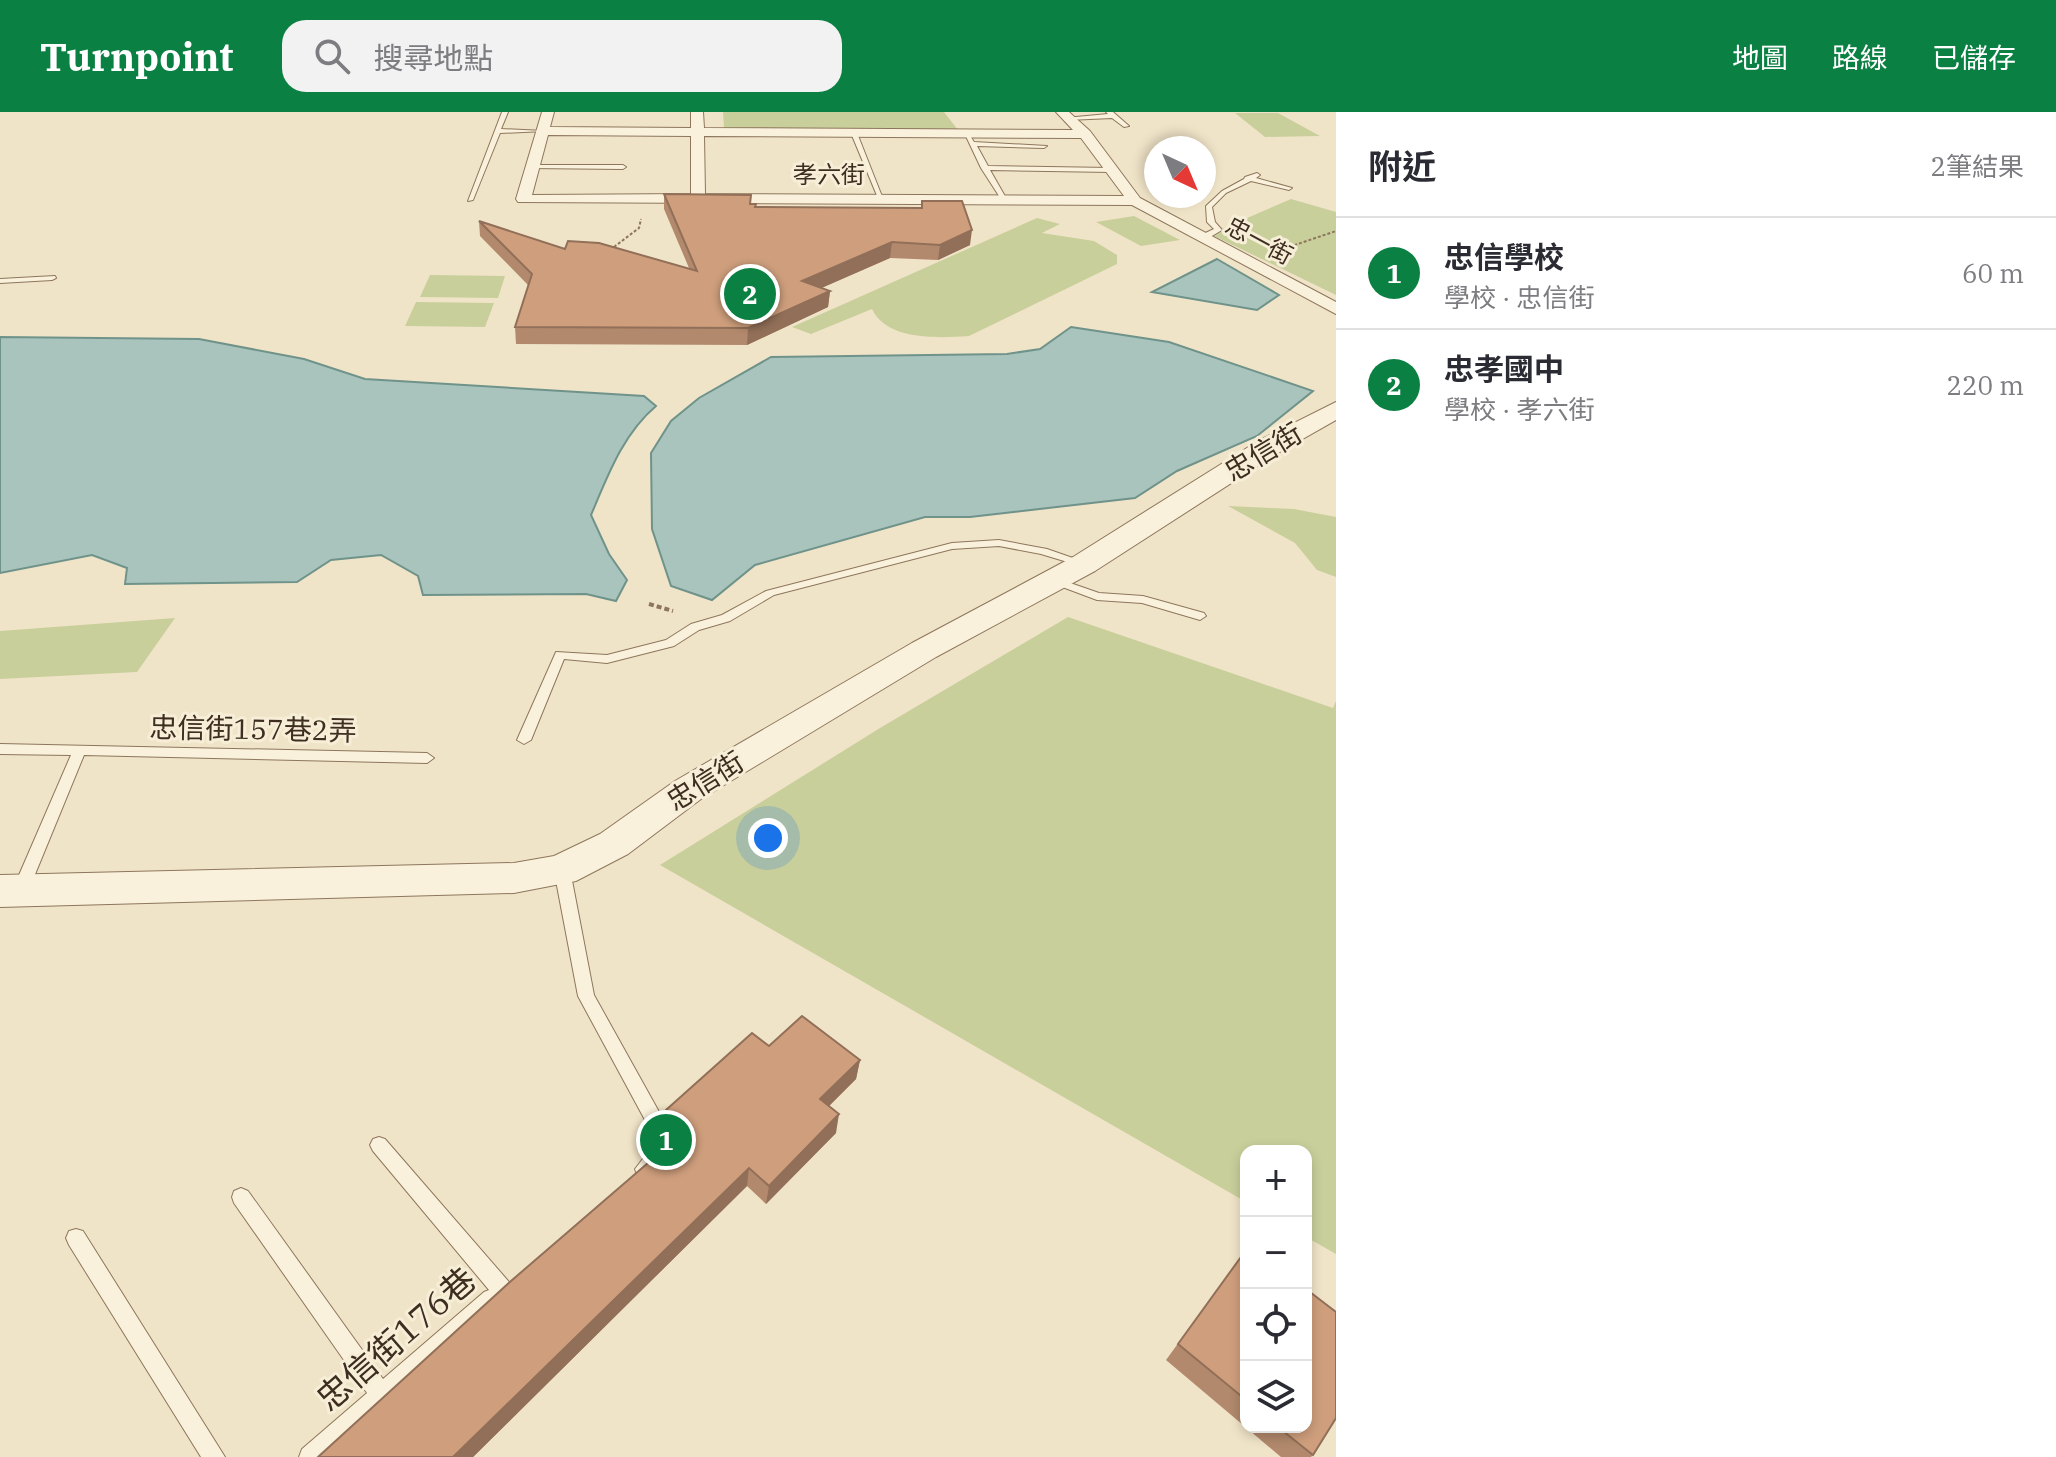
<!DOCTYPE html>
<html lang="zh-TW">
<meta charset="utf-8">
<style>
body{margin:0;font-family:"IBM Plex Serif","Noto Sans TC",serif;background:#f2f2f3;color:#2b2b33}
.controls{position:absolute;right:24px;bottom:24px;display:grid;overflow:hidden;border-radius:16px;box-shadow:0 4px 12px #0003}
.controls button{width:72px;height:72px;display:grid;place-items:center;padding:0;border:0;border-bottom:2px solid #e1e1e2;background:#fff;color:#2b2b33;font:40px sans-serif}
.compass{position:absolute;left:1144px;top:24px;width:72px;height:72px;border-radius:50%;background:#fff;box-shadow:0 4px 12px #0003;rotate:136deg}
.you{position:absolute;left:768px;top:726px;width:28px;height:28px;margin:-20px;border:6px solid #fff;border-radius:50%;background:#1a73e8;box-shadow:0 0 0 12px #1a73e833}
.badge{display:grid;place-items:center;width:52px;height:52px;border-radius:50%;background:#0b8043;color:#fff;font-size:26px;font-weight:700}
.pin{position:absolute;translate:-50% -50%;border:4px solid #fff;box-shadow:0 2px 8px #0006}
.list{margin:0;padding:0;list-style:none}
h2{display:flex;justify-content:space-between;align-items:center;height:104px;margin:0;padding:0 32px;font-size:34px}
h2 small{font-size:26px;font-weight:400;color:#7c7c81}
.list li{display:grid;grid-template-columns:52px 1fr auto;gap:24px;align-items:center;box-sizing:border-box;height:112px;padding:0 32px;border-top:2px solid #e1e1e2}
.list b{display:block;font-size:30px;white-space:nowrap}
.list p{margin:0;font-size:26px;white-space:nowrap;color:#7c7c81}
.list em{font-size:26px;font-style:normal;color:#7c7c81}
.icon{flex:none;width:44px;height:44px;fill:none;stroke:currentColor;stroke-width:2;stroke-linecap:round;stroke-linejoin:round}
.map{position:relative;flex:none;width:1336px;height:1345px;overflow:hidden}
header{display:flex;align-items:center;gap:48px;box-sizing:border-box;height:112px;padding:0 40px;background:#0b8043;color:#fff}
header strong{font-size:38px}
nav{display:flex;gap:44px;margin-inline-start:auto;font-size:28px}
.search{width:560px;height:72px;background:#f2f2f3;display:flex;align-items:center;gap:20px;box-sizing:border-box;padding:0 28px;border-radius:24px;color:#7c7c81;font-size:30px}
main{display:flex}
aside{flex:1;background:#fff}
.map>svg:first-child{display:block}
.green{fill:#c9cf9b}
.water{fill:#a9c4bc;stroke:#6f938a;stroke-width:2}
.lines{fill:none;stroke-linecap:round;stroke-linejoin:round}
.service-casing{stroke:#8d765c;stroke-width:2}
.minor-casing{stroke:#8d765c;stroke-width:2}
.tertiary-casing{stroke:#8d765c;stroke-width:2}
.path-far1{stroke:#8d765c;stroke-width:2;stroke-dasharray:3 2;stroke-linecap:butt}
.path{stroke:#8d765c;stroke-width:4;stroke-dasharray:5 3;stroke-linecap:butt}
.service{fill:#faf1dc;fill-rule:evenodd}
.minor{fill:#faf1dc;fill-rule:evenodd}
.tertiary{fill:#faf1dc;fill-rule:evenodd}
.wall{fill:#b2896c}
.shaded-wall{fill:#916f58}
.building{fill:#cf9f7d;stroke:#916f58;stroke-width:2}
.labels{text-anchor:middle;stroke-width:6;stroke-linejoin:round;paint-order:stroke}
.far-street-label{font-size:24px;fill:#3d2e20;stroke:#f7eed8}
.street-label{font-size:28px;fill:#3d2e20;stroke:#f7eed8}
.near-street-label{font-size:34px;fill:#3d2e20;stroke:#f7eed8}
</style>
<header>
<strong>Turnpoint</strong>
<div class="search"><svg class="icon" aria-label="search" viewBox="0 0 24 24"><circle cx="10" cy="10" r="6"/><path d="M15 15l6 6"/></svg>搜尋地點</div>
<nav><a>地圖</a><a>路線</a><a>已儲存</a></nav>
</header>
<main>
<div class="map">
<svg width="1336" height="1345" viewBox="0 0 1336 1345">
<rect width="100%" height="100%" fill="#f0e4c8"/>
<path class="green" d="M 723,0 L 944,0 L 958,18 L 724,16 Z
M 1235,1 L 1278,1 L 1320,24 L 1265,25 Z
M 1291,87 L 1336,100 L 1336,183 L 1210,122 Z
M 1134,104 L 1180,128 L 1141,134 L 1096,110 Z
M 1037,106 L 1060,112 L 1042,121 L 1094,129 L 1117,143 L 1117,152 L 969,224 C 939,226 887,229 872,197 L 811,222 L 792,215 Z
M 430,163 L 505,164 L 498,186 L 420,185 Z
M 416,190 L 494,191 L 485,215 L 405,214 Z
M 1228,394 L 1294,397 L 1336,405 L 1336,465 L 1317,458 L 1295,431 Z
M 1068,505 L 1333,596 L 1336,589 L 1336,1142 L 1306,1125 L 1306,1039 L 1246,1039 L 1246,1090 L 660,753 L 880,616 Z
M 175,506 L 137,560 L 0,567 L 0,519 Z"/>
<path class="water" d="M 1217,147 L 1279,183 L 1257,198 L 1152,180 Z
M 1071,215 L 1169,230 L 1313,279 L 1257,324 L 1177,359 L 1135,386 L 970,405 L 925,405 L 755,453 L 712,488 L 671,474 L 652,417 L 651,341 L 671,309 L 699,286 L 771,245 L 1007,242 L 1040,237 Z
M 0,225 L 199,227 L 304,247 L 365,267 L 644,284 L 656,294 C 623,322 608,363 591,403 L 609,442 L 627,468 L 616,489 L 586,482 L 423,483 L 418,464 L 381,443 L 331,448 L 297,470 L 125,472 L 127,456 L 92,443 L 0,461 Z"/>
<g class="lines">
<g class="service-casing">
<path id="service" d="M 502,0 L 508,0 L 501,17 L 545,19 L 500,21 L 473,88 L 468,89 Z
M 1106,0 L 1113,0 L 1129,14 L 1124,15 L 1112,6 L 1068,8 L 1065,6 L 1108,2 Z
M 854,19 L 857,21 L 883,87 L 878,86 L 851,21 Z
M 964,20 L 968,20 L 974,30 L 1047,34 L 1044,36 L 977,34 L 988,54 L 1111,56 L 1114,58 L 1111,60 L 990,58 L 1006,86 L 1001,87 L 981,56 Z
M 530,53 L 623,53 L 626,55 L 623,57 L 528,56 Z
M 1257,61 L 1260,63 L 1256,66 L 1292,76 L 1289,78 L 1251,69 L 1226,81 L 1212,95 L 1215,110 L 1222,118 L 1205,128 L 1199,128 L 1199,124 L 1214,117 L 1207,110 L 1206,94 L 1222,79 L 1244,67 L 1245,65 Z
M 55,164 L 56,166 L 52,168 L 0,171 L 0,167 Z
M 999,428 L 1047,437 L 1090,452 L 1084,455 L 1041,442 L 999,434 L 952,437 L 774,483 L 730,509 L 699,518 L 674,534 L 607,551 L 564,547 L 531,628 L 524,632 L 517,628 L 556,540 L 607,543 L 666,528 L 691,512 L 722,503 L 766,479 L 952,431 Z
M 1053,465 L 1099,481 L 1143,484 L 1204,501 L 1206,504 L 1200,508 L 1142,491 L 1097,488 L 1049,470 L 1047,468 Z
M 0,632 L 427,641 L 434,646 L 427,651 L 84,643 L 29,777 L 26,781 L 16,781 L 13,777 L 71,643 L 0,642 Z
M 562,752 L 567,754 L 570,758 L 594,883 L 663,1007 L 663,1048 L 661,1054 L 644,1066 L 637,1063 L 635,1057 L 645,1044 L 645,1008 L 578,884 L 554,758 L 557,754 Z
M 379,1025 L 385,1027 L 509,1170 L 512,1177 L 509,1184 L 501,1187 L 498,1194 L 327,1345 L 299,1345 L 302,1337 L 367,1281 L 234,1091 L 232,1085 L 234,1079 L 241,1076 L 248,1079 L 383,1267 L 484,1180 L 489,1178 L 373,1039 L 370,1033 L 373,1027 Z
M 76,1117 L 83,1119 L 225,1345 L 201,1345 L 69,1133 L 66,1126 L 69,1119 Z"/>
</g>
<g class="minor-casing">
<path id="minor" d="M 542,0 L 554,0 L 550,15 L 691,16 L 691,0 L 703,0 L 704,16 L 1073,18 L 1056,0 L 1069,0 L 1090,19 L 1140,86 L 1336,190 L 1336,202 L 1132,93 L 518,90 L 516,87 ZM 548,23 L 691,24 L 691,82 L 532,83 ZM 704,24 L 1081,26 L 1124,84 L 705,82 Z"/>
</g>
<g class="tertiary-casing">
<path id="tertiary" d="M 1336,290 L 1336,308 L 1278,341 L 1095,459 L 936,545 L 701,687 L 628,742 L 576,769 L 514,781 L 0,795 L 0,763 L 514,751 L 554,744 L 600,722 L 675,669 L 912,531 L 1073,445 L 1258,329 Z"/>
</g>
<path class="path-far1" d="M 610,138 L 639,116 L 641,107
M 1280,138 L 1336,119"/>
<path class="path" d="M 649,492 L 673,499"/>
<use href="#service" class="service"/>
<use href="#minor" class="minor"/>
<use href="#tertiary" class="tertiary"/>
</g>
<path class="wall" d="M 664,82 L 750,92 L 756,95 L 921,96 L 922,89 L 970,133 L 938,148 L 890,146 L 821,176 L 830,179 L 828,195 L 747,233 L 516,232 L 515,215 L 528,173 L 480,124 L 479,109 L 565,137 L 689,156 L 664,97 Z
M 769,934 L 860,948 L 856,967 L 829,994 L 836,1021 L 766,1092 L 747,1074 L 473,1345 L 318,1345 L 663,1038 L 666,1027 L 666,998 Z
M 1246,1138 L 1246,1315 L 1306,1315 L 1313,1343 L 1311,1345 L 1281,1345 L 1166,1248 Z"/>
<path class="shaded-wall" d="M 972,118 L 970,133 L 938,148 L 940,133 Z
M 892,130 L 890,146 L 801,185 L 802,169 Z
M 830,179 L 828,195 L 747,233 L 748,216 Z
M 860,948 L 856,967 L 817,1006 L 820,987 Z
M 839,1002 L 836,1021 L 766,1092 L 769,1074 Z
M 749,1056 L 747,1074 L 473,1345 L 453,1345 Z"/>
<path class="building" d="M 664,82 L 751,83 L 750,92 L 756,92 L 755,95 L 922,96 L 922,89 L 962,89 L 972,118 L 940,133 L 892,130 L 802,169 L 830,179 L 748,216 L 515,215 L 532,162 L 479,109 L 565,137 L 568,129 L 599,131 L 697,159 Z
M 802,904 L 860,948 L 820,987 L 839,1002 L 769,1074 L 749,1056 L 453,1345 L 318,1345 L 511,1169 L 663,1038 L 666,1027 L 676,1018 L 666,1008 L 666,998 L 752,921 L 769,934 Z
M 1246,1138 L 1246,1288 L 1178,1232 Z
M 1306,1177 L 1336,1200 L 1336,1306 L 1313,1343 L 1278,1315 L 1306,1315 Z"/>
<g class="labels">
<g class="far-street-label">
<text x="829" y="71">孝六街</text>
<text transform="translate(1259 129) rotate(28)" y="8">忠一街</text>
</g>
<g class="street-label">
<text transform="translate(1263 340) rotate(-31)" y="10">忠信街</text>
<text transform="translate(253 617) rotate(1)" y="10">忠信街157巷2弄</text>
<text transform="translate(705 669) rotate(-32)" y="10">忠信街</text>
</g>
<g class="near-street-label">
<text transform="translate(396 1227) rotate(-41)" y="12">忠信街176巷</text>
</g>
</g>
</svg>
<div class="controls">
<button>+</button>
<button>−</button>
<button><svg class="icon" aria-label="locate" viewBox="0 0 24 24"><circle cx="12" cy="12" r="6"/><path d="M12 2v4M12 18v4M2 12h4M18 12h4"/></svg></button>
<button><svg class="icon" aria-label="layers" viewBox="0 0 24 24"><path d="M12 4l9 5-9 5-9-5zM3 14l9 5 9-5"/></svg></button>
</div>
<svg class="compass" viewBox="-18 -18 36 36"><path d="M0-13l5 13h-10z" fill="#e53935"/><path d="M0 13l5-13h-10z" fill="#7c7c81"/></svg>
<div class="you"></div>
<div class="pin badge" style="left:666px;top:1028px">1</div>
<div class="pin badge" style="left:750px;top:182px">2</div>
</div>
<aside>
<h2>附近<small>2筆結果</small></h2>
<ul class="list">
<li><span class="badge">1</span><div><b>忠信學校</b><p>學校 · 忠信街</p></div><em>60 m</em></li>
<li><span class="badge">2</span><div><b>忠孝國中</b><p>學校 · 孝六街</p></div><em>220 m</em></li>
</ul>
</aside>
</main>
